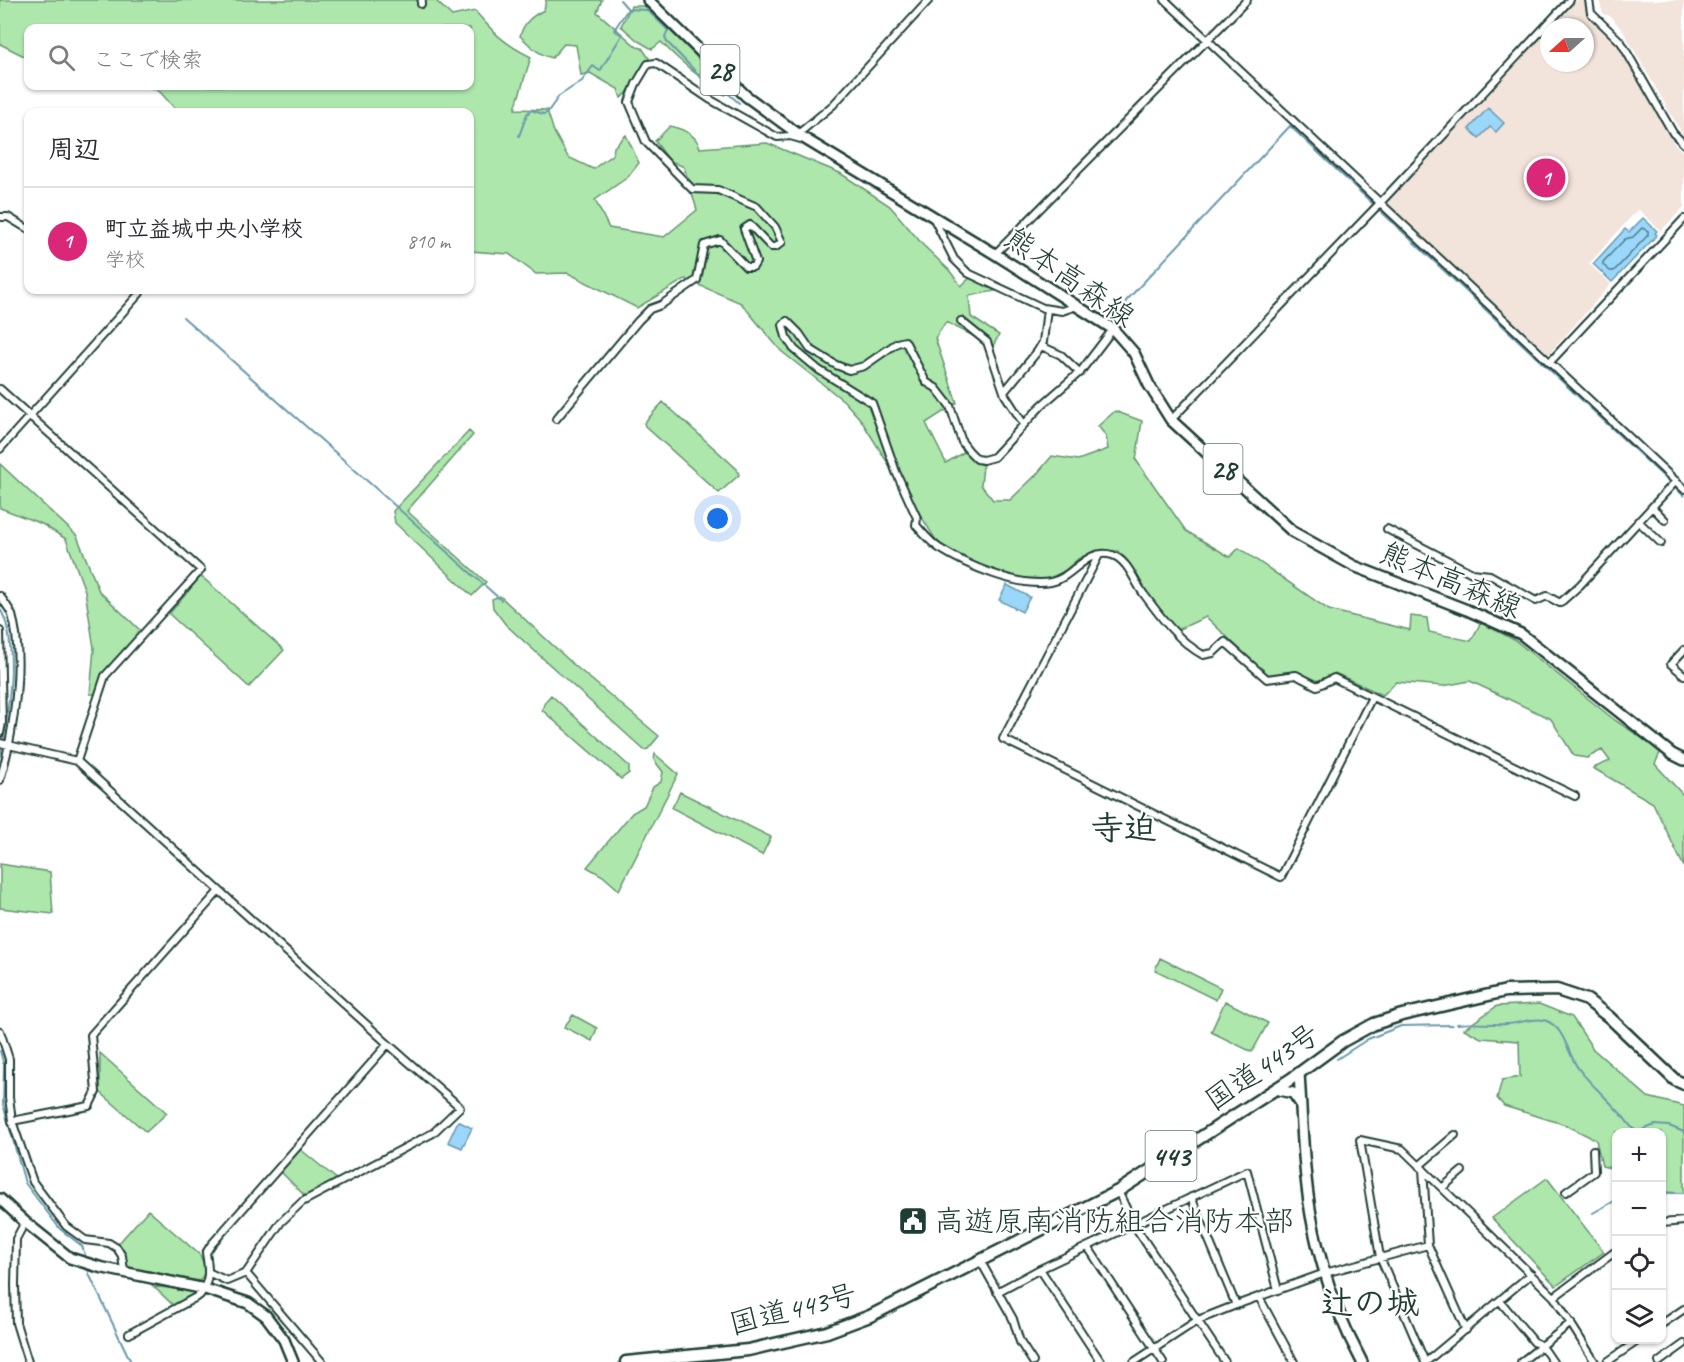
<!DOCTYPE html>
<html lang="ja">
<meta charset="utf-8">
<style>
body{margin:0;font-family:Caveat,"Klee One",sans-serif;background:#f2f2f3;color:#2b2b33}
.controls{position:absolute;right:18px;bottom:18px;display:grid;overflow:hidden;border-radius:12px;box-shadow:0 2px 4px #0004}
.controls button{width:54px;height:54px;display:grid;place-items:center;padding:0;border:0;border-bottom:2px solid #e1e1e2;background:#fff;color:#2b2b33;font:30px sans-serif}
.compass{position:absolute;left:1540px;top:18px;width:54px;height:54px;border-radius:50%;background:#fff;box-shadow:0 2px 4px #0004;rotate:249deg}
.you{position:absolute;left:718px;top:519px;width:21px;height:21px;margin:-15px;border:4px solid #fff;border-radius:50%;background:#1a73e8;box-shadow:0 0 0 9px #1a73e833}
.badge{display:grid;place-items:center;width:39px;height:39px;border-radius:50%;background:#db2777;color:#fff;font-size:20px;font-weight:700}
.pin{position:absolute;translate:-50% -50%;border:3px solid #fff;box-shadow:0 2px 6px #0006}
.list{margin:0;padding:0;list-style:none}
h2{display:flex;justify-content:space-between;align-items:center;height:78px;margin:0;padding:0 24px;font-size:26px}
h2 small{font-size:20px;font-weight:400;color:#7c7c81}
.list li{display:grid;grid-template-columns:39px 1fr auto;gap:18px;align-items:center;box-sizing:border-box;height:108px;padding:0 24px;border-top:2px solid #e1e1e2}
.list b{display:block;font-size:22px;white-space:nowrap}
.list p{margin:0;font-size:20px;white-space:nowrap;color:#7c7c81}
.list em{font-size:20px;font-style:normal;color:#7c7c81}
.icon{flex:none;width:33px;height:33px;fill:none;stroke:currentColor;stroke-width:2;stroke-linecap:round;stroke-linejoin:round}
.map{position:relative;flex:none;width:1684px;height:1362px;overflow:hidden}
.search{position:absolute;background:#fff;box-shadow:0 2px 4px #0004;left:24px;top:24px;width:450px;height:66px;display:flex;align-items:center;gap:15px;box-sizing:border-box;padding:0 21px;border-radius:12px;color:#7c7c81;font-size:22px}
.panel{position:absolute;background:#fff;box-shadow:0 2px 4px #0004;left:24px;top:108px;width:450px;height:186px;border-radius:12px}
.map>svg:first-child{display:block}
.built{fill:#f2e4db;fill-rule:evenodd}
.green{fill:#ade7ac;stroke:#669270;stroke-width:1.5}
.water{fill:#9ad7fb;stroke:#6999ab;stroke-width:1.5}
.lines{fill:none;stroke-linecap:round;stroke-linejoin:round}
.shore{stroke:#507b84;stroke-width:1.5}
.stream{stroke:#6999ab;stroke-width:2}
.street-casing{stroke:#1f3d34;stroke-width:10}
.secondary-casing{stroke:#1f3d34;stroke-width:14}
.primary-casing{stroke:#1f3d34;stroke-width:14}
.highway-casing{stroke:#1f3d34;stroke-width:15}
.street{stroke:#fff;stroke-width:6}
.secondary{stroke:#fff;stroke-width:9}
.primary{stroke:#fff;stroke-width:9}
.highway{stroke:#fff;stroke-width:10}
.labels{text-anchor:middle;stroke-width:4.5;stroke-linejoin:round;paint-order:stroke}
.shield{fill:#fff;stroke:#627771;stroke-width:1.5}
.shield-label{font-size:28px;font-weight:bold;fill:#1f3d34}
.street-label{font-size:30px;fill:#1f3d34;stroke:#fff}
.poi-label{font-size:30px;fill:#1f3d34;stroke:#fff;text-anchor:start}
.quarter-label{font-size:33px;font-weight:bold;fill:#1f3d34;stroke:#fff}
</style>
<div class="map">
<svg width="1684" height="1362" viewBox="0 0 1684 1362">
<rect width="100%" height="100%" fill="#fff"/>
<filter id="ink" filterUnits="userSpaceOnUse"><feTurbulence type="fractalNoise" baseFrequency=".0167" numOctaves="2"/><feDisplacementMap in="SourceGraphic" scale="12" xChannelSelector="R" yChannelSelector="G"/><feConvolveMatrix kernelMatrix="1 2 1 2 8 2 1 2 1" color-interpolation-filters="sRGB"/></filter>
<g filter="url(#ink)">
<path class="built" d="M 1577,0 L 1584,0 L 1589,17 L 1615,41 L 1673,142 L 1684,153 L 1684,207 L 1661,231 L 1638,209 L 1589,264 L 1611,284 L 1549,354 L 1384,203 L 1573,2 ZM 1549,27 L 1585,27 L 1585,63 L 1549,63 Z
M 1599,0 L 1684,0 L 1684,137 L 1623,31 L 1610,16 L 1603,14 Z"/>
<path class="green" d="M 0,0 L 435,0 L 452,16 L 475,11 C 495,34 503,43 531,57 L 515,109 L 547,110 L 554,132 L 568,157 L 593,169 L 613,154 L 614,147 L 626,135 L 639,163 L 628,177 L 595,200 L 609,228 L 664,237 L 697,210 L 684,167 L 669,160 L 655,141 L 670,126 C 683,129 697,135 700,148 L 767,143 L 840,173 L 890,206 L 923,245 L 949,270 L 961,286 L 971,277 L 995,291 L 969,296 L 971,317 L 999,335 L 993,346 L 946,322 L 935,338 L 957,403 L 926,423 L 946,463 L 964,452 L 983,466 L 981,485 L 993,500 L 1010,500 L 1036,475 L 1052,456 L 1078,460 L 1108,449 L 1106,436 L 1098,426 L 1115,411 L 1142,421 L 1136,460 L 1186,531 L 1230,557 L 1239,548 L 1329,610 L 1410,630 L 1411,616 L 1427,618 L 1429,632 L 1471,641 L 1481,622 L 1516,641 L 1616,721 L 1659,749 L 1660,753 L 1655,764 L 1684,796 L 1684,867 L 1653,803 L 1593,768 L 1610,761 L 1602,750 L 1587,758 L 1574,756 L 1551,719 L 1470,681 L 1443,686 L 1396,682 L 1383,695 L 1335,673 L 1318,681 L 1295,671 L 1267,675 L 1206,617 L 1177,630 L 1144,589 L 1118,551 L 1095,551 L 1078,559 L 1063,572 L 1047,579 L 1021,578 L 982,566 L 939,545 L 861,420 L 844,401 L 781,351 L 741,303 L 685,279 L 637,308 L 568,273 L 536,274 L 509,254 L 470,251 L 470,112 L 178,112 L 160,92 L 149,86 L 470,86 L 470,28 L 28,28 L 28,58 L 0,44 Z
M 546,0 L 602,0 L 597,12 L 637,47 L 642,48 L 649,58 L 627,93 L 621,98 L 618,89 L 590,73 L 581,75 L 576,45 L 564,44 L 552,58 C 538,55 530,45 520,36 C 524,22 532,16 544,10 Z
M 631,6 L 645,6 L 731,91 L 725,95 C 701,79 681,63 661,42 L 652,49 L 638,41 L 621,26 Z
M 663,402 L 737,469 L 739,475 L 719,493 L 645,426 L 644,423 Z
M 469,431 L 473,435 L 407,511 L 486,582 L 472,596 L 395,523 L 393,511 Z
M 0,464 L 77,536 L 99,591 L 141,631 L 101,675 L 96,694 L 90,694 L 94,648 L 85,591 L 66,539 L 42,524 L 0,508 Z
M 201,576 L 284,650 L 249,687 L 169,614 Z
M 500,596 L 574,665 L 659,736 L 648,749 L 644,750 L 506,625 L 493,608 L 492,599 Z
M 551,695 L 629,766 L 629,773 L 621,779 L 542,710 L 545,702 Z
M 655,754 L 678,774 L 619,890 L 603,876 L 587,867 L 632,813 L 644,806 L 653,787 L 661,782 L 663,772 L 654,760 Z
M 680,792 L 771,837 L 762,855 L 672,808 Z
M 0,864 L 50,872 L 53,914 L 0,908 Z
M 1160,958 L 1221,988 L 1216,1000 L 1155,970 Z
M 1225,1001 L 1268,1023 L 1252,1052 L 1211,1032 Z
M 1539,1004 L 1572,1017 L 1593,1049 L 1648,1097 L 1684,1106 L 1684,1193 L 1662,1192 L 1662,1132 L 1616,1132 L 1616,1169 L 1602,1166 L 1596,1140 L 1566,1125 L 1504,1106 L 1497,1098 L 1502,1080 L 1520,1077 L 1519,1041 L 1481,1038 L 1464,1029 L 1497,1006 Z
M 573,1015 L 597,1028 L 592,1041 L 564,1027 Z
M 100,1053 L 167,1113 L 146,1132 L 100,1092 Z
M 300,1149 L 338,1180 L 306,1197 L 281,1172 Z
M 1547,1178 L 1604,1252 L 1556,1286 L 1492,1218 Z
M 148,1210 L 200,1255 L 206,1270 L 200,1281 L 128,1268 C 127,1258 125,1251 118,1244 Z
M 153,1286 L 196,1292 L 197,1293 L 174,1306 Z"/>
<path class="water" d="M 1488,108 L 1504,123 L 1496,132 L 1490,127 L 1479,138 L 1469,129 Z
M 1643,218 L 1657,231 L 1655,233 L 1657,235 L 1612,282 L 1593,264 L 1625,229 L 1629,232 Z
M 1007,585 L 1030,597 L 1022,612 L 999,600 Z
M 458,1121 L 472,1128 L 462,1148 L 448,1142 Z"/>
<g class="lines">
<path class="shore" d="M 1642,228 L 1648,231 L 1648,235 L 1614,271 L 1610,271 L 1603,265 L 1603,262 L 1625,239 L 1633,237 Z"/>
<path class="stream" d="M 620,0 L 628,9 L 647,10 L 668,30 L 665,37 L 667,42 L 698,74 L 705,73 L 739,103
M 519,136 L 527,114 L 531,110 L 543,114 L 547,113 L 559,96 L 582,81 L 593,66 L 600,71 L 622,35 L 614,30 L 628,9
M 183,317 L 501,600
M 1116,319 L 1125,309 L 1126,301 L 1290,126 L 1684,496
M 0,609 C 20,641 8,719 0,756
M 1457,1024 C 1474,1022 1490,1025 1507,1024 C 1519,1024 1532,1017 1544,1020 C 1565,1026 1567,1053 1578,1068 C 1590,1084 1606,1097 1619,1112 C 1626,1119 1629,1126 1637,1132 L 1655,1125 L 1669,1126 L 1684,1132
M 0,1051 L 4,1065 L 3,1104 L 25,1183 L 60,1229 L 82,1246 L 87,1261
M 1337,1059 L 1368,1039 L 1401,1026 L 1452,1025
M 1662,1193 L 1684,1193
M 1593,1213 L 1616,1200
M 88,1266 L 89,1274 L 131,1362"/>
<g class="street-casing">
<path id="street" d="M 1165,0 L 1684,489
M 1589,0 L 1591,13 L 1621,42 L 1673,133 L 1684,144
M 421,4 L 422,0
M 798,134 L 833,105 L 929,0
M 0,217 L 8,217 L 28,229
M 933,217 L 954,259 L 968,273 L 1043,308 L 1062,311 L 1077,306
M 995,254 L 1247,0
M 961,321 L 987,342 L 1005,395 L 1023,423
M 1113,329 L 1081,371 L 1042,405 L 994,457 L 983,460 L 977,459 L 969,451 L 962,442 L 950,406 L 936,388 L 926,382 L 905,341 L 897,343 L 864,366 L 849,370 L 836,365 L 810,349 L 799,333 L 787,321 L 783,325 L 786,337 L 794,349 L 819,370 L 872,403 L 896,472 L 917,518 L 916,525 C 923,533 930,542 939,548 C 966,565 1018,588 1051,582 C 1073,578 1087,547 1112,555 C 1128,560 1134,581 1143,593 C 1160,616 1178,641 1203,655 L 1213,653 L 1225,642 L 1267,679 L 1296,675 L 1317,686 L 1334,678 L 1575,796
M 1041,346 L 1061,355 L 1080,373
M 1550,362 L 1684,219
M 0,389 L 201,570 L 105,676 L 77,761
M 1004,392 L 1037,352 L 1043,342 L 1047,309
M 556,419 L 638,321 L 650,309 L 661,305 L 697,280 L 704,245 L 720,240 L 746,267 L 753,267 L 756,262 L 744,229 L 750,225 L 771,247 L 776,247 L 782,242 L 775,227 L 757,207 L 718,190 L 692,189 L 646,142 L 629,102 L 636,84 L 648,64 L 656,63 L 711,100 L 777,137 L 790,136 L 801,139
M 1171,420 L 1380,203 L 1570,0
M 0,449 L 140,293 L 137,290
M 1652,507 L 1665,520
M 1638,521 L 1661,543
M 1387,529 L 1472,573 L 1490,575 L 1536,601 L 1547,596 L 1560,603 L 1580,585 L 1676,481
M 1099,555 L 1003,739 L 1281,877 L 1372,697
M 0,596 C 4,602 10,609 12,615 C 25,659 13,737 0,780
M 0,631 L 2,723 L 0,733
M 1684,650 L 1671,664 L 1684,675
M 0,743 L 77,761 L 388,1044 L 460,1107 L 433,1133 L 302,1202 L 281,1222 L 246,1273 L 227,1281 L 210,1273
M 0,1031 L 9,1059 L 9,1097 L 12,1121
M 1419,1166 L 1455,1135
M 1423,1169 L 1428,1245 L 1466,1330
M 1442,1188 L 1462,1171
M 1118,1191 L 1134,1225 L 1225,1362
M 1566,1192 L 1594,1172 L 1593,1150
M 1191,1197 L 1236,1305
M 25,1222 L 16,1239 L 15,1285 L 16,1323 L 28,1362
M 1662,1223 L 1684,1221
M 1088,1247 L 1163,1362
M 981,1262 L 1013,1319 L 1020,1342 L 1033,1362
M 1040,1269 L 1101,1362
M 124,1271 L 122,1256 L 117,1248 L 109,1243 L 85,1240 L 66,1226 L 33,1182 L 12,1121 L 89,1106 L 96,1092 L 91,1035 L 219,891
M 246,1273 L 322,1362
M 997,1292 L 1040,1269 L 1247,1171 L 1278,1290
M 1259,1297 L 1294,1362
M 1554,1297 L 1616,1251
M 1500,1301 L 1534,1342 L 1542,1346 L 1553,1362
M 1662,1324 L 1684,1309
M 129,1334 L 200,1295 C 210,1281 209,1270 206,1253 L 211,1245 L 388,1044
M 1134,1362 L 1198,1320 L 1236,1305 L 1325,1273 L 1428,1245
M 1425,1362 L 1380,1257 L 1360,1140 L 1402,1149 L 1554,1297 L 1595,1362
M 1426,1362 L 1531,1274
M 1521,1362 L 1571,1323
M 1607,1362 L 1639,1340
M 1659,1362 L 1684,1344"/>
</g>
<g class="secondary-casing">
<path id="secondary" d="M 1299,1073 C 1302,1120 1303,1168 1311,1215 C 1320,1265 1338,1317 1362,1362
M 1275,1089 L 1293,1093 L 1300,1103
M 0,1199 L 25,1222 L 70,1258 L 99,1267 L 205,1289 L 248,1303 L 266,1316 L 284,1340 L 293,1362"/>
</g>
<g class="primary-casing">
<path id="primary" d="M 648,0 L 746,96 L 805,139 L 995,254 L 1113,329 L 1134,353 L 1149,385 L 1171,420 L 1293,532 L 1354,566 L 1467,610 L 1521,634 L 1672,754 L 1684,760"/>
</g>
<g class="highway-casing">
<path id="highway" d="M 626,1362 L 748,1350 L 827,1332 L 870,1316 L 1118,1191 L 1291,1079 L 1343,1041 L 1374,1024 L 1402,1015 L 1506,991 L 1557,990 L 1587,1000 L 1609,1017 L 1675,1080 L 1684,1084"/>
</g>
<use href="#street" class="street"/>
<use href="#secondary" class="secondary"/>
<use href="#primary" class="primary"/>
<use href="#highway" class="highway"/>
</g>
</g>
<defs>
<g id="civic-square" transform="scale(1.5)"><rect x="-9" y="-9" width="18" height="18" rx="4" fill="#1f3d34" stroke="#fff"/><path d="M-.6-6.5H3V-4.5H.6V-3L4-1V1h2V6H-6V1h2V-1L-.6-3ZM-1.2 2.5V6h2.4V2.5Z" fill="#fff"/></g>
</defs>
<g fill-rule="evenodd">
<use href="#civic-square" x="913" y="1221"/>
</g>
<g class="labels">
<g class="shield">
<rect x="700.5" y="45" width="39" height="50" rx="4.5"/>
<rect x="1203.5" y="444" width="39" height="50" rx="4.5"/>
<rect x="1145.5" y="1131" width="51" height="50" rx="4.5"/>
</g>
<g class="shield-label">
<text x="720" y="80">28</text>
<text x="1223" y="479">28</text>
<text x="1171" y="1166">443</text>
</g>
<g class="street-label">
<text transform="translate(1070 277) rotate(35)" y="10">熊本高森線</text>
<text transform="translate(1451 580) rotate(23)" y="10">熊本高森線</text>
<text transform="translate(1262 1067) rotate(-34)" y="10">国道443号</text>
<text transform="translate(793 1309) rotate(-14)" y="10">国道443号</text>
</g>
<g class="poi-label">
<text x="934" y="1231">高遊原南消防組合消防本部</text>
</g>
<g class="quarter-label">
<text x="1124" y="839">寺迫</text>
<text x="1370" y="1314">辻の城</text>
</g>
</g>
</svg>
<div class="controls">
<button>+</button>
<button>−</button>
<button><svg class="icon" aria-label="locate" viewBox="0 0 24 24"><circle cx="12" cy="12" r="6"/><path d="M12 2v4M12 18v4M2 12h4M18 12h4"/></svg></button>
<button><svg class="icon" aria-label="layers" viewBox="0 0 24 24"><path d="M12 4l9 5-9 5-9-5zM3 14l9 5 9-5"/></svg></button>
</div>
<svg class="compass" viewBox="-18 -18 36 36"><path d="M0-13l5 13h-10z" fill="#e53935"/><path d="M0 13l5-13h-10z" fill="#7c7c81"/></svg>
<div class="you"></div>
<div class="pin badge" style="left:1546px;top:178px">1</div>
<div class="search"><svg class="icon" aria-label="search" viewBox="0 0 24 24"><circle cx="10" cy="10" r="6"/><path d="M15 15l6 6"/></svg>ここで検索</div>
<section class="panel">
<h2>周辺<small></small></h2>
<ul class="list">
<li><span class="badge">1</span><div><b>町立益城中央小学校</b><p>学校</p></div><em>810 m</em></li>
</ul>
</section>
</div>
